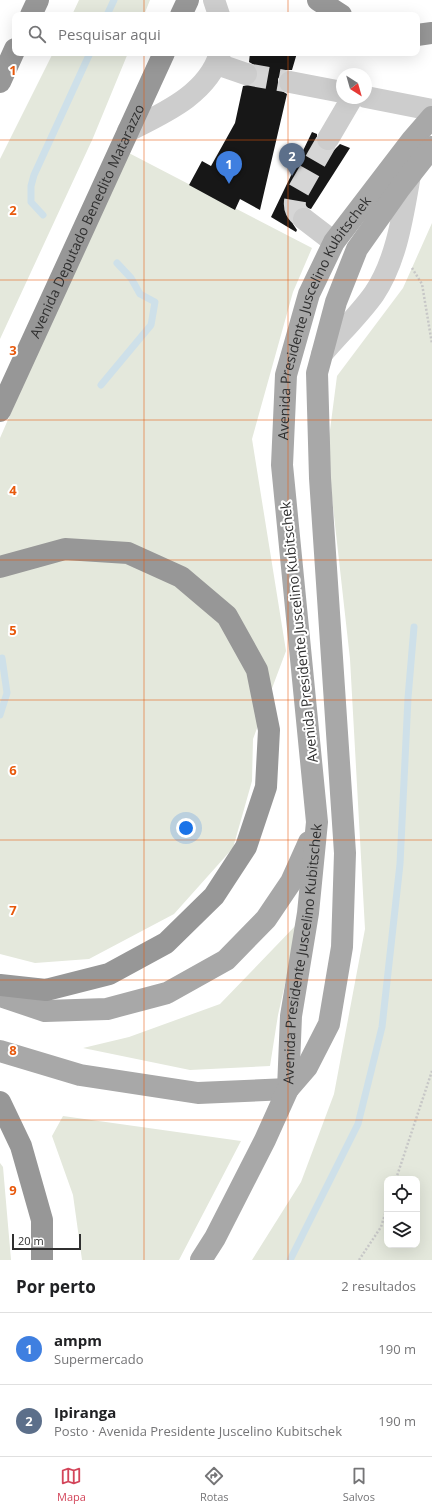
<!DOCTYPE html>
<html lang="pt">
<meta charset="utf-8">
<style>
body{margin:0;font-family:"Open Sans",sans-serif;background:#f2f2f2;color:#202124}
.controls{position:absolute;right:12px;bottom:12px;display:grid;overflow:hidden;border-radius:8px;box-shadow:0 4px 16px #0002}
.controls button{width:36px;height:36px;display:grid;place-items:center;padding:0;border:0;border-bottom:1px solid #e0e0e0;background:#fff;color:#202124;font:20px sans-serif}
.compass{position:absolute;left:336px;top:68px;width:36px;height:36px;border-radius:50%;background:#fff;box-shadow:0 4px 16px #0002;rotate:143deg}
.scale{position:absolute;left:12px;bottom:10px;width:69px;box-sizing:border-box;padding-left:4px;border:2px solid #303030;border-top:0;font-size:11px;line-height:14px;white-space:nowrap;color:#303030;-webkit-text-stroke:3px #fff;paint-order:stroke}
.you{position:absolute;left:186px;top:828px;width:14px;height:14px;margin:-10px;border:3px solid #fff;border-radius:50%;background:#1a73e8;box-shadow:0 0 0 6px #1a73e833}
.badge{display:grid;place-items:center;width:26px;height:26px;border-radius:50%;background:#d3455a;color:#fff;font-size:13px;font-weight:700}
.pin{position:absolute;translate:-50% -33px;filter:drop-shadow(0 1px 2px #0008)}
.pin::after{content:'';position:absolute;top:21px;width:14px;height:12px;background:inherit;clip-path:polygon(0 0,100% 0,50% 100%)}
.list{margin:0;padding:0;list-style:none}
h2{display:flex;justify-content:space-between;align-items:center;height:52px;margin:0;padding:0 16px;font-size:17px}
h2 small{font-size:13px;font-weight:400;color:#757577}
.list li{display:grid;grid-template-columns:26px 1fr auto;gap:12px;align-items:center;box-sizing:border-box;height:72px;padding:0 16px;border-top:1px solid #e0e0e0}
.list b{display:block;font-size:15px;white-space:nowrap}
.list p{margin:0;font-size:13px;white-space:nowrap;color:#757577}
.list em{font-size:13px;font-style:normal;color:#757577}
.icon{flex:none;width:22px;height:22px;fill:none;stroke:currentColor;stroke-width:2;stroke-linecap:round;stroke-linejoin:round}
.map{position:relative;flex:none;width:432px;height:1260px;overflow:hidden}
.search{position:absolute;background:#fff;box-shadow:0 4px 16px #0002;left:12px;right:12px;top:12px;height:44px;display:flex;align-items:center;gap:10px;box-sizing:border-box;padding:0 14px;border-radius:8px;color:#757577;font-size:15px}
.sheet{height:196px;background:#fff}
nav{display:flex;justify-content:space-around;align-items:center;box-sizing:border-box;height:56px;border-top:1px solid #e0e0e0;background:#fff;font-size:11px;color:#757577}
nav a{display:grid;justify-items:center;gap:2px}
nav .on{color:#d3455a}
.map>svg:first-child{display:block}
.green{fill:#e4e8dc;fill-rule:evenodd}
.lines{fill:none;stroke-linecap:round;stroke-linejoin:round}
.stream{stroke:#cee0e9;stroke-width:7}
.building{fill:#171717}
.minor-tunnel{stroke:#d6d6d6;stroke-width:22;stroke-dasharray:22 11;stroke-linecap:butt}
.path{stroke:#c7c7c7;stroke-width:2.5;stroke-dasharray:2 2;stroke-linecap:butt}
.minor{stroke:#cdcdcd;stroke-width:22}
.major{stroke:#a8a8a8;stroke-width:22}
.highway{stroke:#979797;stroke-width:22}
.grid{fill:none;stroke:#e8590c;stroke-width:1;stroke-opacity:0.55}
.labels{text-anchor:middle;stroke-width:4;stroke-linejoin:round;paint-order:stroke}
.street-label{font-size:14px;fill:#303030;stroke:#fff}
.grid-label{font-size:13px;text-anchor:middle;font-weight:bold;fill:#e8590c;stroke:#fff;stroke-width:4;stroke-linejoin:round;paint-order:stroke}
</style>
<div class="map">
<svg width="432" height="1260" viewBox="0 0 432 1260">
<rect width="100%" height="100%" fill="#fff"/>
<path class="green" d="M 79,0 L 150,0 L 144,15 L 72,15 Z
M 53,53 L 128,53 L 93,138 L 0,339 L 0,159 Z
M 125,151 L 312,248 L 293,292 L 252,439 L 286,651 L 253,739 L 252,781 L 233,848 L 174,914 L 89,959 L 35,963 L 0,954 L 0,438 Z
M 432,223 L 432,1260 L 252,1260 L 301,1182 L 334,1094 L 365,929 L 350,659 L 327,453 L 337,376 L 403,288 ZM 387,1179 L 417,1179 L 417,1245 L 387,1245 Z
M 299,922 L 278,1015 L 270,1066 L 190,1070 L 83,1048 L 129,1037 L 220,1004 Z
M 63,1116 L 241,1141 L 179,1260 L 82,1260 L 73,1195 L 52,1136 Z
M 0,1163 L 3,1167 L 11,1260 L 0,1260 Z"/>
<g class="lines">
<path class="stream" d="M 107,15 L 114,0
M 43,215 L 31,202 L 31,186 L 34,175 L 90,53
M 101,385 L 151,325 L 155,302 L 140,294 L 131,278 L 117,263
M 0,715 L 7,693 L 2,658
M 290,1260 L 358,1124 L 382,1027 L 400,864 L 408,698 L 414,627"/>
</g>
<path class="building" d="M 250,53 L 297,53 L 292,70 L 286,70 L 281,74 L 278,79 L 278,86 L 282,91 L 287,94 L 260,210 L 240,199 L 235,210 L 189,185 L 202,161 L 211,166 L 235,123 L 243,86 L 254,84 L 258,78 L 258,72 L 256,66 L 249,62 Z
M 312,132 L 317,134 L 317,145 L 322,150 L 328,151 L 334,150 L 340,144 L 350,148 L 311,209 L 305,207 L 300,207 L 294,212 L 292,218 L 293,224 L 297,230 L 296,232 L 271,217 Z"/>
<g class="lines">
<path class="minor-tunnel" d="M 246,74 L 290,82
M 304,219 C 294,211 293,206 297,193 L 328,139"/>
<path class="path" d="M 412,268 L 422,284 L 432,344
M 396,1179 L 432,1071
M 359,1260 L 381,1227 L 387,1208"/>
<path class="minor" d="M 214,0 L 219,15
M 217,64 L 246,74
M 290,82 L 342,92
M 366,97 L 432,110
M 128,131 C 164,113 208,94 220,53
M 328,139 L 352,98
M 304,219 L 334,242
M 322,354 C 339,334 359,315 374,294 C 397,260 403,214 410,175"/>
<g class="major">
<path d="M 0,996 L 45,1011 L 107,1009 L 167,993 L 226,960 L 266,919 L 291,882 L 309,842"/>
<path d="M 0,1051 L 80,1075 L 198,1093 L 288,1089"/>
<path id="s1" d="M 288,1089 L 291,1016 L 308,913 L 317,822 L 282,465 L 286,375 L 309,294 L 334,242 L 412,140 L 432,117"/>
<path d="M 201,1260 L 215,1238 L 265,1140 L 288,1089 L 307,1067 L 329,1024 L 342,947 L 345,853 L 320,478 L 317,373 L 336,302 L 357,249 L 400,188 L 432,147"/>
</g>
<g class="highway">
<path d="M 318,0 L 341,15"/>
<path d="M 31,15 L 38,0"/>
<path d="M 181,15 L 188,0"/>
<path d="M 417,35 L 432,33"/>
<path d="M 0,82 L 15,49"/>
<path id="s2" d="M 0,411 L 164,53"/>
<path d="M 0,567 L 65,549 L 128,553 L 181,577 L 227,616 L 257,670 L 269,730 L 266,787 L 246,847 L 214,896 L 166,943 L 109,974 L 46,990 L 0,985"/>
<path d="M 0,1102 L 21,1146 L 42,1220 L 42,1260"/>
</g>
</g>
<path class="grid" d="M 144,0 L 144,15M 288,0 L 288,15M 144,53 L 144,1260M 288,53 L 288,1260M 0,140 L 432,140M 0,280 L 432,280M 0,420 L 432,420M 0,560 L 432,560M 0,700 L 432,700M 0,840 L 432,840M 0,980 L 432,980M 0,1120 L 432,1120"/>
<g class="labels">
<g class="street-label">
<text dy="5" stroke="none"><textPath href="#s2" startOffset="209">Avenida Deputado Benedito Matarazzo</textPath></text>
<text dy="5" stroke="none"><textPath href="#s1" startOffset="784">Avenida Presidente Juscelino Kubitschek</textPath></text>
<text transform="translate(299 632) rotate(-96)" y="5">Avenida Presidente Juscelino Kubitschek</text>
<text dy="5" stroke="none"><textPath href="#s1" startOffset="136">Avenida Presidente Juscelino Kubitschek</textPath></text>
</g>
</g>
<g class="grid-label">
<text x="13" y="75">1</text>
<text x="13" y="215">2</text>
<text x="13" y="355">3</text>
<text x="13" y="495">4</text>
<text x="13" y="635">5</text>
<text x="13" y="775">6</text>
<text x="13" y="915">7</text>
<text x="13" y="1055">8</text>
<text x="13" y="1195">9</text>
</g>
</svg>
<div class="controls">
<button><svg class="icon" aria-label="locate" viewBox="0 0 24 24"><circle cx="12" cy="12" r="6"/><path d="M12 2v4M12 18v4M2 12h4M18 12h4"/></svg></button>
<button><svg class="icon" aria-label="layers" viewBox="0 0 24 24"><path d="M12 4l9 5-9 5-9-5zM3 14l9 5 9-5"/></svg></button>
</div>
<svg class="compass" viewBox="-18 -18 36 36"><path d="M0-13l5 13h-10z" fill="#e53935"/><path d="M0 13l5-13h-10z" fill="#757577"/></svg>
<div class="scale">20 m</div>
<div class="you"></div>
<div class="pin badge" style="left:229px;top:184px;background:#3f7fe0">1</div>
<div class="pin badge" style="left:292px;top:176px;background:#5c6f8a">2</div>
<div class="search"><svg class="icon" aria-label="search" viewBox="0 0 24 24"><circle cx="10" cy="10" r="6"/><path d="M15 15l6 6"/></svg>Pesquisar aqui</div>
</div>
<section class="sheet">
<h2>Por perto<small>2 resultados</small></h2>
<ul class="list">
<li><span class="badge" style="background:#3f7fe0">1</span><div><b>ampm</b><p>Supermercado</p></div><em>190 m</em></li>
<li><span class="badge" style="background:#5c6f8a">2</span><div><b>Ipiranga</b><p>Posto · Avenida Presidente Juscelino Kubitschek</p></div><em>190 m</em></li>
</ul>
</section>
<nav>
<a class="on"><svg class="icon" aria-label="map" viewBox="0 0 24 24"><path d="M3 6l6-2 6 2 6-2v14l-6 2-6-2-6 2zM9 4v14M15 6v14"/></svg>Mapa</a>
<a><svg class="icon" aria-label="directions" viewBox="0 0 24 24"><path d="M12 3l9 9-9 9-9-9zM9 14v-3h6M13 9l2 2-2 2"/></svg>Rotas</a>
<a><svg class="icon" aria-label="saved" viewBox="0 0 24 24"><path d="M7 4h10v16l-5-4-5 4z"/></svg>Salvos</a>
</nav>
